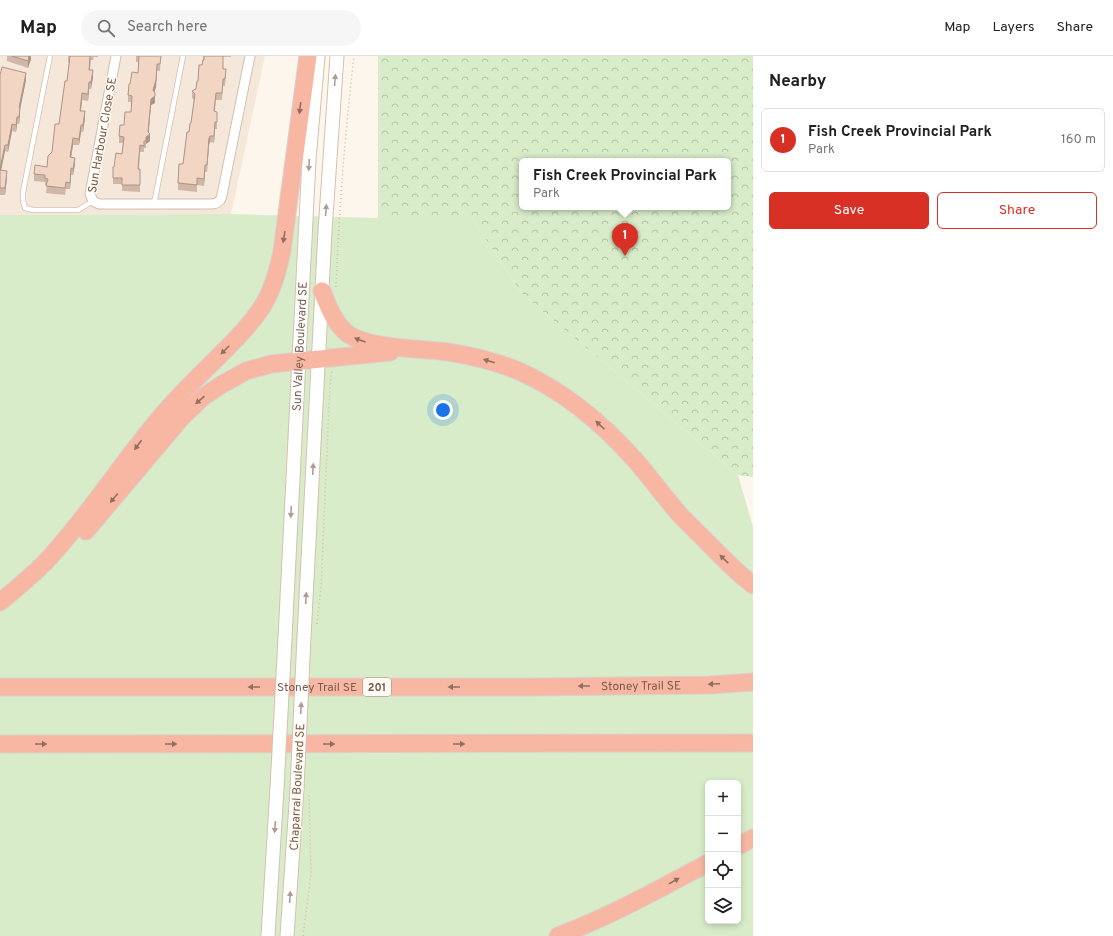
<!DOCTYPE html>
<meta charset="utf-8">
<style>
body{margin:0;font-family:Overpass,sans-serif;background:#f6f6f6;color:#202124}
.controls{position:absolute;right:12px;bottom:12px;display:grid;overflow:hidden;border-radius:6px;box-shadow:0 2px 6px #0003}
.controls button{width:36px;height:36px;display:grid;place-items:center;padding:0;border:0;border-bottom:1px solid #e0e0e0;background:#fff;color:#202124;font:20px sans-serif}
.you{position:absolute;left:443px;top:354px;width:14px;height:14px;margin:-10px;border:3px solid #fff;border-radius:50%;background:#1a73e8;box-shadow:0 0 0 6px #1a73e833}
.badge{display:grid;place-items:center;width:26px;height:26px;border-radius:50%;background:#d93025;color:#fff;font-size:13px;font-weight:700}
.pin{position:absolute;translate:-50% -33px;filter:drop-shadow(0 1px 2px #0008)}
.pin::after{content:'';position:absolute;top:21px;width:14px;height:12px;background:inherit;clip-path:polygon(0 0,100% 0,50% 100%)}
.popup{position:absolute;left:519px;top:102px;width:212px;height:52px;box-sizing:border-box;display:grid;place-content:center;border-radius:6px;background:#fff;filter:drop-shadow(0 1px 3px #0005);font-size:13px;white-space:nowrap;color:#757577}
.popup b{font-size:15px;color:#202124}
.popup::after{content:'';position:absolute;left:50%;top:100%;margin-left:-8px;border:8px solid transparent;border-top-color:#fff}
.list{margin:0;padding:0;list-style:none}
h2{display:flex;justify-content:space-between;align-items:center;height:52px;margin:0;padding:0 16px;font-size:17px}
h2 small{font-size:13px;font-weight:400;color:#757577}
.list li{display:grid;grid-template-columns:26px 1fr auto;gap:12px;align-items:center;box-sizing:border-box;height:64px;margin:0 8px 8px;padding:0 8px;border:1px solid #e0e0e0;border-radius:6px}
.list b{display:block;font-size:15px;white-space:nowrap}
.list p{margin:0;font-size:13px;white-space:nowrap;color:#757577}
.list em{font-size:13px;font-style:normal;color:#757577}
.actions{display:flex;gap:8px;padding:12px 16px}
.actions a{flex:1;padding:9px 0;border:1px solid #d93025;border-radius:6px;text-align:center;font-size:14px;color:#d93025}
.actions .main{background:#d93025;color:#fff}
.icon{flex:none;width:22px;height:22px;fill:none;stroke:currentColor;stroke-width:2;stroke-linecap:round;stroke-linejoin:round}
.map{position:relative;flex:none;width:753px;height:880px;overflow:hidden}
header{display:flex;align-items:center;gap:24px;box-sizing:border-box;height:56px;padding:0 20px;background:#fff;border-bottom:1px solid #e0e0e0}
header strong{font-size:19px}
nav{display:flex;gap:22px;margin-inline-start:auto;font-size:14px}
.search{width:280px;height:36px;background:#f6f6f6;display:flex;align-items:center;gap:10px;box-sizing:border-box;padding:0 14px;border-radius:22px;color:#757577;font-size:15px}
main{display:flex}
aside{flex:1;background:#fff}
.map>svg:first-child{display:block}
.residential{fill:#f5e8da}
.grass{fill:#d8ecc9;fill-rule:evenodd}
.forest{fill:url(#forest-crowns);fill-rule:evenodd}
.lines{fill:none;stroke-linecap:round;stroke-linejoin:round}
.service-casing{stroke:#d1beb0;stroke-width:6}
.minor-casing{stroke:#d1beb0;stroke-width:11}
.secondary-casing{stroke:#d6c0b0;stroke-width:15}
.motorway-casing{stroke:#dad1cd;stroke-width:19}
.path{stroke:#d9b8a5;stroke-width:1.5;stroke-dasharray:1 3;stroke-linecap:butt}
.service{stroke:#fff;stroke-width:4.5}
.minor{stroke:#fff;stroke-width:9}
.secondary{stroke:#fff;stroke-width:13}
.motorway{stroke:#f7b7a3;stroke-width:17}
.secondary-bridge-casing{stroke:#d6c0b0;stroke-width:15;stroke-linecap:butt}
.secondary-bridge{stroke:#fff;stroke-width:13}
.wall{fill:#d1b7a8}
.shaded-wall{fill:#aa9588}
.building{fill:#f3d5c3;stroke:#aa9588}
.oneway{fill:#af9d94}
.oneway2{fill:#936e5e}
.labels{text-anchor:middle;stroke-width:3;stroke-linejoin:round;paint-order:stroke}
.shield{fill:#fffaf3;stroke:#a28b7f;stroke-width:1}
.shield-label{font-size:11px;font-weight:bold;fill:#7a5c4d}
.street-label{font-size:12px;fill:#7a5c4d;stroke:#fffaf3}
</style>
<header>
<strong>Map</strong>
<div class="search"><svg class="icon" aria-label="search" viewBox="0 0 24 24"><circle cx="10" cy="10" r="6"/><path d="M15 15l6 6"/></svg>Search here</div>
<nav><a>Map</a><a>Layers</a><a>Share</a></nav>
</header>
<main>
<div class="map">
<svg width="753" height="880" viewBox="0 0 753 880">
<defs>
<pattern id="forest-crowns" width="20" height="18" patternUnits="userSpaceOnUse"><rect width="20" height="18" fill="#d8ecc9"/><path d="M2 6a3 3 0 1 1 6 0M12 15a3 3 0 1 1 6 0" fill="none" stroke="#b4c2a5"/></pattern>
</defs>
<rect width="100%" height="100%" fill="#fdf6ec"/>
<path class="residential" d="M 0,0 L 265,0 L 231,158 L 0,159 Z"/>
<path class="grass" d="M 231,158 L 378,162 L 472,162 L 522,238 L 738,419 L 753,471 L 753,880 L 0,880 L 0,159 ZM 708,727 L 738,727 L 738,865 L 708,865 Z"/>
<path class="forest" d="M 378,0 L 753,0 L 753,421 L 738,419 L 522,238 L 472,162 L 378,162 ZM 522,105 L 728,105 L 728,151 L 522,151 Z"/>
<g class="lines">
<g class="service-casing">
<path id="service" d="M 50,0 L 23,136 L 23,145 L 25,152 L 33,154 L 78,154 L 93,145
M 154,148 L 183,0"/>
</g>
<g class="minor-casing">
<path id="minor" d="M 116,0 L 90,138 L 93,145 L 99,148 L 211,148 C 217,148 221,145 222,139 L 250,0"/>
</g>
<g class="secondary-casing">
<g id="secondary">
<path d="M 304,581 L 325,175 L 337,0"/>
<path id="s1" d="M 285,582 L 309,104 L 318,0"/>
<path d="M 268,880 L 277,732"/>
<path d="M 287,880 L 297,733"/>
</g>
</g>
<g class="motorway-casing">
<g id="motorway">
<path d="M 322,235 C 328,250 334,267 348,278 C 370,293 421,292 448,296 C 473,300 498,306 521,316 C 565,336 603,368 635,404 C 651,422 665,442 681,460 C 690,469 699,478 709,488 C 723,502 737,517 753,529"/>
<path d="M 86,475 L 182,361 L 203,341 L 221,329 L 246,315 L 271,308 L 390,296"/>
<path d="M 0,546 C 18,531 36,517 51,500 C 92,455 124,403 164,357 C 180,338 198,321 216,303 C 232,287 249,271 262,251 C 273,234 278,215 282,195 L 308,0"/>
<path id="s2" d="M 0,631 L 532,631 L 710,629 L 753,626"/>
<path d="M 0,688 L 753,687"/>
<path d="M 738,790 L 753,782"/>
<path d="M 558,880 C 611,860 659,833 708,807"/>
</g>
</g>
<path class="path" d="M 336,231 C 339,154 345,77 354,0
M 317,568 L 321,532 L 330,329 L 332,314
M 303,880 L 311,818 L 309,738"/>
<use href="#service" class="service"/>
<use href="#minor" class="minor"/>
<use href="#secondary" class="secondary"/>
<use href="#motorway" class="motorway"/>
<g class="secondary-bridge-casing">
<path id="secondary-bridge" d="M 277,732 L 285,582
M 297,733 L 304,581"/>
</g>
<use href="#secondary-bridge" class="secondary-bridge"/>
</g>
<path class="wall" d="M 7,0 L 31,0 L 31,3 L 28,12 L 7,5 Z
M 68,0 L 98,0 L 98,1 L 94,1 L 93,4 L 91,4 L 90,14 L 93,21 L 91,33 L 89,33 L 88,45 L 82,44 L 81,55 L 85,62 L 83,76 L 81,76 L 79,89 L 73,89 L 71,101 L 75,108 L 73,119 L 71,119 L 70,133 L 66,133 L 65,139 L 46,137 L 47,129 L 45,129 L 45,126 L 34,125 L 34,118 L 47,111 L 52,96 L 59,68 L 67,25 L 69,7 L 68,6 Z
M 136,0 L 161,0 L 160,15 L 157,15 L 156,31 L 154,36 L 155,47 L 151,49 L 149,77 L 150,85 L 146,88 L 146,92 L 144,92 L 144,96 L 140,96 L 139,113 L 140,113 L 140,136 L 122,135 L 122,128 L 113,128 L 113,111 L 114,111 L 122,98 L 123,87 L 119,87 L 119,80 L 131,56 L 131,46 L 128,46 L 128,39 L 130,28 L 138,17 L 139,6 L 136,6 Z
M 203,0 L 231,0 L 231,1 L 223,1 L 223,13 L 226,20 L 225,30 L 223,30 L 222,44 L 216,44 L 215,55 L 217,62 L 217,73 L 215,73 L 214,87 L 210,86 L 209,89 L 207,116 L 205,116 L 204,130 L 197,129 L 197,136 L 178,134 L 178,127 L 183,108 L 189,76 L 191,67 L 194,44 L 192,42 L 192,35 L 196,33 L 203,4 Z
M 0,19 L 26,24 L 20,52 L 20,59 L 19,68 L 17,68 L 16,76 L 12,75 L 8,96 L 5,95 L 1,114 L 7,121 L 5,139 L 0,139 Z"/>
<path class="shaded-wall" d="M 29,0 L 31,0 L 31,3 L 28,12 L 28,5 Z
M 157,8 L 156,31 L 153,40 L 153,34 Z
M 93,14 L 93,21 L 91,33 L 91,26 Z
M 26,17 L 26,24 L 19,59 L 19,52 Z
M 89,26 L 89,33 L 88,45 L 88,38 Z
M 82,37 L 82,44 L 80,61 L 80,55 Z
M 155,37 L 155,47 L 151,49 L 148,80 L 150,78 L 150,85 L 146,88 L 146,92 L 146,81 L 148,76 L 151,43 Z
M 20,52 L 20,59 L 19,68 L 19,61 Z
M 85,55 L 85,62 L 83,76 L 83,69 Z
M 17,61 L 17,68 L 16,76 L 16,69 Z
M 215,66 L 215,73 L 214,87 L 214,80 Z
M 12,68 L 12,75 L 8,96 L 8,89 Z
M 81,69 L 81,76 L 79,89 L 79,83 Z
M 210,80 L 210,86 L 209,89 L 207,116 L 209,82 Z
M 73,82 L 73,89 L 70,108 L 70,101 Z
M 5,89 L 5,95 L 0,120 L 0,113 Z
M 75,102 L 75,108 L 73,119 L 73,113 Z
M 205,109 L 205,116 L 204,130 L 204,123 Z
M 71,112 L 71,119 L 70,133 L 70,127 Z
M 7,115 L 7,121 L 5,139 L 5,132 Z"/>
<path class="building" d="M 12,0 L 29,0 L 28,5 Z
M 70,0 L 90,0 L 89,14 L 93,14 L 91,26 L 89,26 L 88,38 L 82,37 L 80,55 L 85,55 L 83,69 L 81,69 L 79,83 L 73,82 L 70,101 L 75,102 L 73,113 L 71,112 L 70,127 L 66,126 L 65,132 L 46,130 L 48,123 L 45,122 L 45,119 L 34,118 L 35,109 L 47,111 L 48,100 L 52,96 L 55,68 L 59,68 L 65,25 L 67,25 Z
M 139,0 L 161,0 L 160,8 L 157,8 L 156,24 L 153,34 L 155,37 L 155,40 L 151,43 L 148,76 L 150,78 L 146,81 L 146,85 L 144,85 L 144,90 L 140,89 L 138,113 L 140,113 L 140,129 L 122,129 L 122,122 L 113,122 L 113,111 L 114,111 L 116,97 L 122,98 L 124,81 L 119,80 L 120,69 L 124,69 L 125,56 L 131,56 L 132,40 L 128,39 L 129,28 L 130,28 L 132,16 L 138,17 Z
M 204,0 L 223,0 L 223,13 L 226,13 L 225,23 L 223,23 L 222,37 L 216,37 L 214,55 L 217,56 L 217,66 L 215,66 L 214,80 L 210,80 L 209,82 L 207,109 L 205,109 L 204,123 L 197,122 L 197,129 L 178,127 L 179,108 L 183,108 L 187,76 L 189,76 L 190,67 L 191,67 L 195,38 L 192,35 L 196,33 L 197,25 L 198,25 L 199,9 L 202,9 L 203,4 L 204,4 Z
M 2,11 L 26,17 L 19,52 L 20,52 L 19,61 L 17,61 L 16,69 L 12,68 L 8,89 L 5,89 L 0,113 L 0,19 Z
M 0,114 L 7,115 L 5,132 L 0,132 Z"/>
<defs><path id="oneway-solid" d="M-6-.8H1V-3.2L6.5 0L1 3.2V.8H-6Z"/></defs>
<g class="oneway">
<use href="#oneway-solid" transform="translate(335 24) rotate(-85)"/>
<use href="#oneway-solid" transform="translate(309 109) rotate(93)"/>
<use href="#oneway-solid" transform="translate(326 154) rotate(-86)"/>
<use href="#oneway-solid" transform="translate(313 413) rotate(-87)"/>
<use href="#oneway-solid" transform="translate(291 456) rotate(93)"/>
<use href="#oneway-solid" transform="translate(306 542) rotate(-87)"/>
<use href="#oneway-solid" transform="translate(301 652) rotate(-87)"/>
<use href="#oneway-solid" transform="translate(275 771) rotate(94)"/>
<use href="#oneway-solid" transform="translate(290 841) rotate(-86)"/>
</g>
<g class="oneway2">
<use href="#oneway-solid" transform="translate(300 52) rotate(97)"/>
<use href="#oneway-solid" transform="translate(284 181) rotate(99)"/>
<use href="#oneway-solid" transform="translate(360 284) rotate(-160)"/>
<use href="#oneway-solid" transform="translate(225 294) rotate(135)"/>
<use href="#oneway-solid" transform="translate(489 305) rotate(-163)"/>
<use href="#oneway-solid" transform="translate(200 344) rotate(139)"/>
<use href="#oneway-solid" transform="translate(600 369) rotate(-137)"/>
<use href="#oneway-solid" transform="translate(138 389) rotate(127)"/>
<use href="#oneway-solid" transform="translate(114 442) rotate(130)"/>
<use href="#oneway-solid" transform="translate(724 503) rotate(-136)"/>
<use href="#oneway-solid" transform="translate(714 628) rotate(178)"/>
<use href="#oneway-solid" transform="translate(584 630) rotate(180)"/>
<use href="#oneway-solid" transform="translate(254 631) rotate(180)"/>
<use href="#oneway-solid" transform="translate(454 631) rotate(180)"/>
<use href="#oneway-solid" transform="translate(41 688)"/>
<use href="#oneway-solid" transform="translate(171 688)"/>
<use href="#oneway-solid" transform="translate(329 688)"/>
<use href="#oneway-solid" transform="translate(459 688)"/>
<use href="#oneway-solid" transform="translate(674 825) rotate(-29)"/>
</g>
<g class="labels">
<rect class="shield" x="363" y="622" width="28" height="18" rx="3"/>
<g class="shield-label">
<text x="377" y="635">201</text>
</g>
<g class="street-label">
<text transform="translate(102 79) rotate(-80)" y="4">Sun Harbour Close SE</text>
<text dy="4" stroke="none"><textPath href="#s1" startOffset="292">Sun Valley Boulevard SE</textPath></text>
<text dy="4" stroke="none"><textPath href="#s2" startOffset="641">Stoney Trail SE</textPath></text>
<text dy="4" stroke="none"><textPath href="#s2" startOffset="317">Stoney Trail SE</textPath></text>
<text transform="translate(297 731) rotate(-87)" y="4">Chaparral Boulevard SE</text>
</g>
</g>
</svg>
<div class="controls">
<button>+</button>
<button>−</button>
<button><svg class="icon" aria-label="locate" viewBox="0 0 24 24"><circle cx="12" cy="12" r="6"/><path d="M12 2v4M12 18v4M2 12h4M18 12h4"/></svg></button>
<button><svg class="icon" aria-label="layers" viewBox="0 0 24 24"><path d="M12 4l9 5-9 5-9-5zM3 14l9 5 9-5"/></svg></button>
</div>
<div class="you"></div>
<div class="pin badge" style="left:625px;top:200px">1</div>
<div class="popup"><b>Fish Creek Provincial Park</b>Park</div>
</div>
<aside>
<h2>Nearby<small></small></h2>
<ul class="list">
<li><span class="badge">1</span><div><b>Fish Creek Provincial Park</b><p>Park</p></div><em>160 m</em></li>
</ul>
<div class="actions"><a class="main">Save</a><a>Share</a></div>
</aside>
</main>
